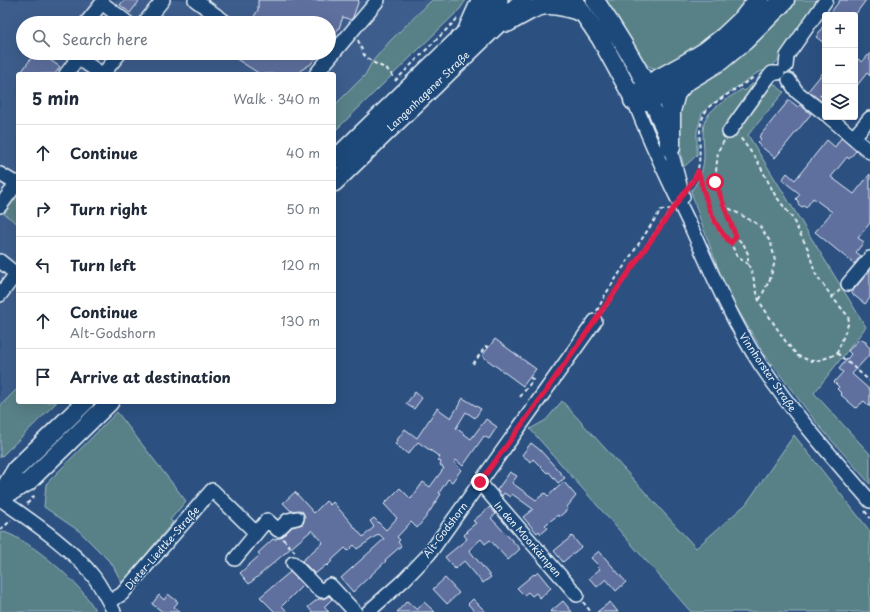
<!DOCTYPE html>
<meta charset="utf-8">
<style>
body{margin:0;font-family:"Playpen Sans",sans-serif;background:#f2f2f3;color:#1f2937}
.controls{position:absolute;right:12px;top:12px;display:grid;overflow:hidden;border-radius:4px;box-shadow:0 4px 16px #0002}
.controls button{width:36px;height:36px;display:grid;place-items:center;padding:0;border:0;border-bottom:1px solid #e0e1e3;background:#fff;color:#1f2937;font:20px sans-serif}
.stop{position:absolute;width:12px;height:12px;margin:-9px;border:3px solid #e11d48;border-radius:50%;background:#fff}
.stop.end{background:#e11d48;border-color:#fff;box-shadow:0 1px 4px #0008}
.list{margin:0;padding:0;list-style:none}
h2{display:flex;justify-content:space-between;align-items:center;height:52px;margin:0;padding:0 16px;font-size:17px}
h2 small{font-size:13px;font-weight:400;color:#747a83}
.list li{display:grid;grid-template-columns:26px 1fr auto;gap:12px;align-items:center;box-sizing:border-box;height:56px;padding:0 16px;border-top:1px solid #e0e1e3}
.list b{display:block;font-size:15px;white-space:nowrap}
.list p{margin:0;font-size:13px;white-space:nowrap;color:#747a83}
.list em{font-size:13px;font-style:normal;color:#747a83}
.icon{flex:none;width:22px;height:22px;fill:none;stroke:currentColor;stroke-width:2;stroke-linecap:round;stroke-linejoin:round}
.map{position:relative;flex:none;width:870px;height:612px;overflow:hidden}
.search{position:absolute;background:#fff;box-shadow:0 4px 16px #0002;left:16px;top:16px;width:320px;height:44px;display:flex;align-items:center;gap:10px;box-sizing:border-box;padding:0 14px;border-radius:22px;color:#747a83;font-size:15px}
.panel{position:absolute;background:#fff;box-shadow:0 4px 16px #0002;left:16px;top:72px;width:320px;height:332px;border-radius:4px}
.map>svg:first-child{display:block}
.built{fill:#3e5d8c;fill-rule:evenodd}
.green{fill:#598187;stroke:#a0b9c0}
.building{fill:#5e6f9f;stroke:#e8f1f8}
.lines{fill:none;stroke-linecap:round;stroke-linejoin:round}
.minor-casing{stroke:#e8f1f8;stroke-width:16}
.major-casing{stroke:#e8f1f8;stroke-width:20}
.highway-casing{stroke:#e8f1f8;stroke-width:23}
.path{stroke:#e8f1f8;stroke-width:2;stroke-dasharray:4 3;stroke-linecap:butt}
.minor{stroke:#1f4a7a;stroke-width:13}
.major{stroke:#1f4a7a;stroke-width:17}
.highway{stroke:#1f4a7a;stroke-width:20}
.path-bridge{stroke:#e8f1f8;stroke-width:2;stroke-dasharray:4 3;stroke-linecap:butt}
.route{stroke:#e11d48;stroke-width:5}
.labels{text-anchor:middle;stroke-width:3;stroke-linejoin:round;paint-order:stroke}
.street-label{font-size:10px;fill:#e8f1f8;stroke:#1f4a7a}
</style>
<div class="map">
<svg width="870" height="612" viewBox="0 0 870 612">
<rect width="100%" height="100%" fill="#2c5181"/>
<filter id="ink" filterUnits="userSpaceOnUse"><feTurbulence type="fractalNoise" baseFrequency=".025" numOctaves="2"/><feDisplacementMap in="SourceGraphic" scale="8" xChannelSelector="R" yChannelSelector="G"/><feConvolveMatrix kernelMatrix="1 2 1 2 8 2 1 2 1" color-interpolation-filters="sRGB"/></filter>
<g filter="url(#ink)">
<path class="built" d="M 0,0 L 466,0 L 460,9 L 334,132 L 334,74 L 18,74 L 18,402 L 57,402 L 0,458 ZM 23,23 L 329,23 L 329,53 L 23,53 Z"/>
<path class="green" d="M 432,0 L 466,0 L 460,9 L 334,132 L 334,106 L 365,75 L 372,62 L 390,41 Z
M 602,0 L 750,0 L 707,44 L 659,69 L 650,67 L 643,61 Z
M 792,0 L 823,0 L 782,57 L 769,69 L 757,73 L 718,100 L 710,105 L 702,114 L 697,131 L 697,155 L 684,167 C 679,145 673,118 684,96 C 686,91 692,86 695,82 Z
M 765,76 L 784,92 L 748,135 L 866,327 L 814,393 L 870,454 L 870,484 L 819,426 L 765,355 L 726,290 L 699,216 L 691,191 C 700,179 704,169 704,154 C 704,143 701,128 706,118 C 712,107 732,96 742,89 L 744,91 L 756,81 Z
M 18,195 L 18,224 L 4,214 Z
M 18,388 L 18,402 L 57,402 L 0,458 L 0,406 Z
M 562,401 L 696,548 L 746,504 L 794,435 L 870,531 L 870,612 L 691,612 L 530,429 L 546,420 Z
M 117,412 L 186,501 L 170,520 L 173,522 L 122,583 L 112,564 L 79,531 L 44,507 L 46,484 Z
M 4,532 C 32,541 84,586 96,612 L 0,612 L 0,533 Z"/>
<path class="building" d="M 124,0 L 140,0 L 130,13 L 120,5 Z
M 258,0 L 359,0 L 353,17 L 351,20 L 343,17 L 339,28 L 329,41 L 329,23 L 250,23 L 258,10 Z
M 840,0 L 866,0 L 855,15 L 829,15 Z
M 825,23 L 825,44 L 816,37 Z
M 35,53 L 40,53 L 60,67 L 55,74 L 27,74 L 22,71 Z
M 227,53 L 319,53 L 311,64 L 301,70 L 298,74 L 260,74 Z
M 870,53 L 870,76 L 867,73 L 855,88 L 855,57 L 862,62 Z
M 825,70 L 825,104 L 808,91 Z
M 789,100 L 798,107 L 800,105 L 811,114 L 775,158 L 757,143 L 761,139 L 759,137 Z
M 841,138 L 856,151 L 849,159 L 847,157 L 831,177 L 854,194 L 870,174 L 870,223 L 858,238 L 864,242 L 856,252 L 861,256 L 854,264 L 815,232 L 832,212 L 813,198 L 806,208 L 804,206 L 802,207 L 798,204 L 798,201 L 796,199 L 800,194 L 782,180 L 787,173 L 795,180 L 827,140 L 835,147 Z
M 870,270 L 870,298 L 865,304 L 851,293 Z
M 495,339 L 536,369 L 523,386 L 482,356 Z
M 859,339 L 866,342 L 866,344 L 870,348 L 870,354 L 852,374 L 870,390 L 870,407 L 864,401 L 856,408 L 841,395 L 842,394 L 837,389 L 839,387 L 834,382 L 843,372 L 839,369 L 851,354 L 848,351 Z
M 415,392 L 422,398 L 414,409 L 406,404 Z
M 463,398 L 481,409 L 475,418 L 466,412 L 456,428 L 471,439 L 486,419 L 497,427 L 489,439 L 484,436 L 463,466 L 456,460 L 454,462 L 461,470 L 452,482 L 448,479 L 439,493 L 441,494 L 426,517 L 417,528 L 411,522 L 397,537 L 400,540 L 398,542 L 401,546 L 385,560 L 386,561 L 353,592 L 341,578 L 384,539 L 379,534 L 357,549 L 354,545 L 348,551 L 345,548 L 332,560 L 332,561 L 327,566 L 326,565 L 315,574 L 302,561 L 323,542 L 312,530 L 249,584 L 240,573 L 260,555 L 258,553 L 273,539 L 275,540 L 278,538 L 281,538 L 292,527 L 303,524 L 305,517 L 303,512 L 299,510 L 291,511 L 283,503 L 295,492 L 314,513 L 326,501 L 330,505 L 333,502 L 363,537 L 374,527 L 370,521 L 374,518 L 386,530 L 397,518 L 384,504 L 400,488 L 411,499 L 423,482 L 430,487 L 444,468 L 440,465 L 441,462 L 438,460 L 440,457 L 418,442 L 408,454 L 395,444 L 398,440 L 397,440 L 405,429 L 417,438 L 437,408 L 451,418 Z
M 531,443 L 540,450 L 565,478 L 558,483 L 549,472 L 547,473 L 533,459 L 531,462 L 522,455 Z
M 510,472 L 517,476 L 512,483 L 536,500 L 545,493 L 548,496 L 564,482 L 576,496 L 567,507 L 568,509 L 559,517 L 558,515 L 545,525 L 548,528 L 541,534 L 539,531 L 537,533 L 523,517 L 533,509 L 512,494 L 510,497 L 504,493 L 502,496 L 497,490 Z
M 490,507 L 496,514 L 491,518 L 520,549 L 508,560 L 490,540 L 485,544 L 481,539 L 469,550 L 491,577 L 483,583 L 464,561 L 455,569 L 445,557 L 467,539 L 464,535 L 467,532 L 466,531 L 476,523 L 473,521 Z
M 572,536 L 581,547 L 563,562 L 554,551 Z
M 599,551 L 626,582 L 616,591 L 606,579 L 597,587 L 589,578 L 600,569 L 598,567 L 599,566 L 591,558 Z
M 290,572 L 303,585 L 282,606 L 288,612 L 275,612 L 260,597 Z
M 538,572 L 551,588 L 540,598 L 536,593 L 532,596 L 528,592 L 524,595 L 517,588 L 534,574 L 535,575 Z
M 445,578 L 459,593 L 447,604 L 433,589 Z
M 168,594 L 178,602 L 174,607 L 180,612 L 163,612 L 152,604 L 159,595 L 164,600 Z
M 329,596 L 332,599 L 324,607 L 329,612 L 312,612 L 308,607 L 318,599 L 323,599 Z
M 473,599 L 486,612 L 475,612 L 468,604 Z
M 407,601 L 417,610 L 424,602 L 435,612 L 397,612 Z
M 563,601 L 572,612 L 550,612 Z
M 610,602 L 618,612 L 597,612 Z"/>
<g class="lines">
<g class="minor-casing">
<path id="minor" d="M 195,0 L 227,23
M 86,23 L 102,3 L 128,23
M 144,23 L 163,0
M 78,58 L 102,74
M 786,66 L 787,56 L 826,0
M 66,74 L 78,58 L 71,53
M 103,74 L 120,53
M 316,74 L 378,0
M 789,80 L 797,92 L 825,114
M 648,93 L 650,100 L 670,147 L 683,197
M 634,100 C 650,144 671,185 691,227 C 712,274 732,321 760,364 C 793,413 832,457 870,501
M 829,117 L 870,152
M 729,132 L 767,79 L 772,73 L 778,73
M 854,137 L 870,118
M 0,174 L 17,184
M 0,206 L 18,182
M 0,261 L 16,274 L 0,295
M 848,284 L 870,258
M 480,483 L 577,595
M 0,499 C 30,520 72,548 94,577 C 102,588 108,600 114,612
M 235,559 L 267,520 L 278,530 L 288,520 L 297,518
M 293,563 L 317,588 L 322,591 L 330,585 L 355,612
M 109,602 L 122,594 L 212,490 L 256,533
M 368,612 L 404,580 L 429,554 L 595,321"/>
</g>
<g class="major-casing">
<path id="major" d="M 574,0 L 600,38 L 634,100
M 595,0 C 614,28 631,55 647,86
M 508,23 C 542,4 544,0 583,13
M 334,160 L 499,0
M 334,183 L 523,0
M 0,496 L 16,469 L 85,402
M 0,498 L 28,482 L 110,402"/>
</g>
<g class="highway-casing">
<path id="highway" d="M 469,29 L 482,0
M 634,100 L 650,100 L 684,82 L 720,60 L 744,40 L 784,0
M 634,100 L 647,86 L 685,65 L 706,52 L 725,37 L 744,19 L 759,0
M 670,147 L 670,111 L 675,93 L 684,82"/>
</g>
<path class="path" d="M 358,40 L 364,55 L 372,62 L 387,69 L 396,80
M 395,81 L 457,19
M 820,96 L 825,91
M 724,141 L 718,151 L 715,182 L 736,237 L 744,245 L 748,254 L 748,264 L 752,272 L 759,301 L 786,342 L 798,356 L 811,361 L 820,360 L 832,356 L 837,353 L 849,322 L 848,316 L 832,297 L 815,273 L 808,249 L 791,216 L 775,195 L 757,160 L 739,136
M 698,172 L 711,216 L 722,235 L 731,243 L 737,257 L 748,264
M 696,175 C 705,153 692,125 710,106 L 754,77
M 723,205 L 759,225 L 771,243 L 775,261 L 770,279 L 759,301
M 731,243 L 736,237
M 832,297 L 840,290
M 597,311 L 605,295 L 661,210 L 671,209
M 602,312 L 666,217
M 837,353 L 870,381
M 473,364 L 486,346 L 489,348
M 520,397 L 533,380 L 530,377
M 27,504 L 34,496 L 35,493
M 865,511 L 870,518
M 0,529 L 4,527 L 11,520
M 283,539 L 295,552
M 583,602 L 591,612"/>
<use href="#minor" class="minor"/>
<use href="#major" class="major"/>
<use href="#highway" class="highway"/>
<path class="path-bridge" d="M 666,217 L 696,175"/>
</g>
</g>
<g class="lines" filter="url(#ink)">
<path class="route" d="M 480,482 L 536,405 L 696,176 L 698,171 C 706,198 710,223 731,243 L 736,237 L 715,182"/>
</g>
<g class="labels">
<g class="street-label">
<text transform="translate(428 91) rotate(-44)" y="4">Langenhagener Straße</text>
<text transform="translate(768 372) rotate(56)" y="4">Vinnhorster Straße</text>
<text transform="translate(445 530) rotate(-53)" y="4">Alt-Godshorn</text>
<text transform="translate(528 539) rotate(49)" y="4">In den Moorkämpen</text>
<text transform="translate(162 548) rotate(-49)" y="4">Dieter-Liedtke-Straße</text>
</g>
</g>
</svg>
<div class="controls">
<button>+</button>
<button>−</button>
<button><svg class="icon" aria-label="layers" viewBox="0 0 24 24"><path d="M12 4l9 5-9 5-9-5zM3 14l9 5 9-5"/></svg></button>
</div>
<div class="stop" style="left:715px;top:182px"></div>
<div class="stop end" style="left:480px;top:482px"></div>
<div class="search"><svg class="icon" aria-label="search" viewBox="0 0 24 24"><circle cx="10" cy="10" r="6"/><path d="M15 15l6 6"/></svg>Search here</div>
<section class="panel">
<h2>5 min<small>Walk · 340 m</small></h2>
<ul class="list">
<li><svg class="icon" aria-label="ahead" viewBox="0 0 24 24"><path d="M12 20V5M6 11l6-6 6 6"/></svg><div><b>Continue</b></div><em>40 m</em></li>
<li><svg class="icon" aria-label="right" viewBox="0 0 24 24"><path d="M7 20v-9h11M14 6l5 5-5 5"/></svg><div><b>Turn right</b></div><em>50 m</em></li>
<li><svg class="icon" aria-label="left" viewBox="0 0 24 24"><path d="M17 20v-9H6M10 6l-5 5 5 5"/></svg><div><b>Turn left</b></div><em>120 m</em></li>
<li><svg class="icon" aria-label="ahead" viewBox="0 0 24 24"><path d="M12 20V5M6 11l6-6 6 6"/></svg><div><b>Continue</b><p>Alt-Godshorn</p></div><em>130 m</em></li>
<li><svg class="icon" aria-label="arrive" viewBox="0 0 24 24"><path d="M6 21V4h12l-3 4 3 4H6"/></svg><div><b>Arrive at destination</b></div></li>
</ul>
</section>
</div>
